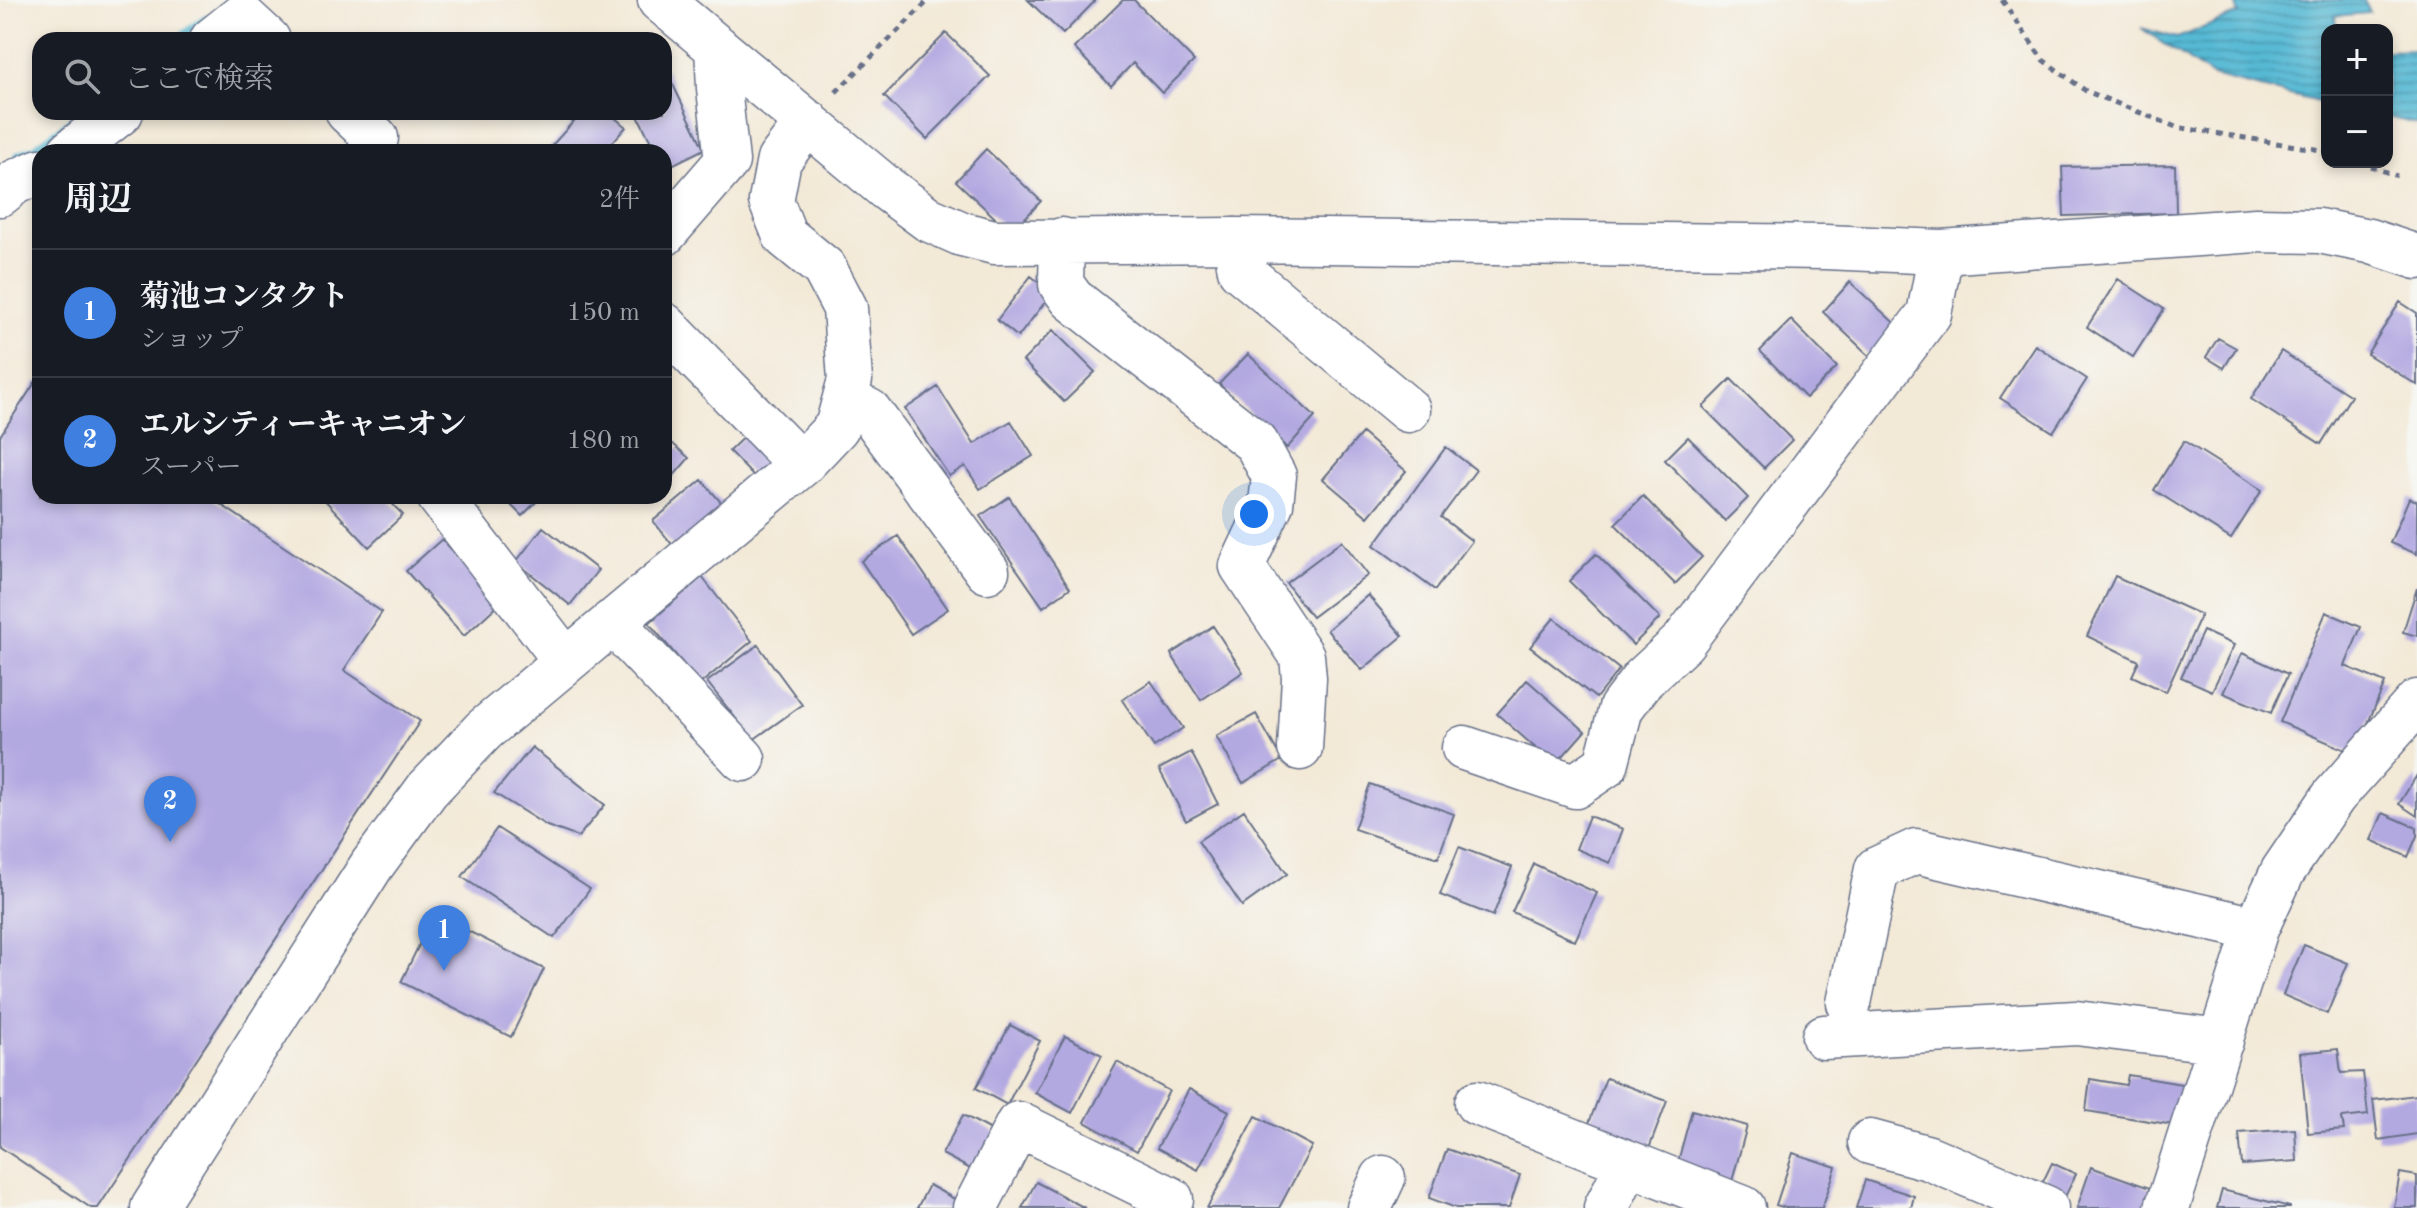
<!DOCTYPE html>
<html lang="ja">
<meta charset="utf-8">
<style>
body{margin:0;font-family:"Old Standard TT","Noto Serif JP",serif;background:#20242c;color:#f1f3f6}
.controls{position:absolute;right:24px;top:24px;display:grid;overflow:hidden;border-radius:16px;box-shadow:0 4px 12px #0003}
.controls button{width:72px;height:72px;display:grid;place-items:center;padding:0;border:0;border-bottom:2px solid #363941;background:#171b24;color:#f1f3f6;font:40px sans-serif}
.you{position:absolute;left:1254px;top:514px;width:28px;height:28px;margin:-20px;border:6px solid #fff;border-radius:50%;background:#1a73e8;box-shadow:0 0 0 12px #1a73e833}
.badge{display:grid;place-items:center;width:52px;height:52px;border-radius:50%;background:#0b8043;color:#fff;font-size:26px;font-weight:700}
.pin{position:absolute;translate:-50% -66px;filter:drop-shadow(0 2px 4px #0008)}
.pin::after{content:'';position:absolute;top:42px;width:28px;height:24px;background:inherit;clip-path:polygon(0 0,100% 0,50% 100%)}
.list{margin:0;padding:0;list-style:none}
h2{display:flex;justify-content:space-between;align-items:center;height:104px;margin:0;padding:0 32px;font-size:34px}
h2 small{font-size:26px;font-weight:400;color:#9ea1a6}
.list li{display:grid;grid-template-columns:52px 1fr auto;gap:24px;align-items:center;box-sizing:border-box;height:128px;padding:0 32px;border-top:2px solid #363941}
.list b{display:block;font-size:30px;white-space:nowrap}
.list p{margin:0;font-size:26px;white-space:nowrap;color:#9ea1a6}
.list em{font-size:26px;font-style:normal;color:#9ea1a6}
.icon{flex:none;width:44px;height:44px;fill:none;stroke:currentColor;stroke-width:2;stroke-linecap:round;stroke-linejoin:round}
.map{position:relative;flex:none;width:2417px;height:1208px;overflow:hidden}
.search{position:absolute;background:#171b24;box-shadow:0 4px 12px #0003;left:32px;top:32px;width:640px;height:88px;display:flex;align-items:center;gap:20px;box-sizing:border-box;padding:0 28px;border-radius:24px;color:#9ea1a6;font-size:30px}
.panel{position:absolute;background:#171b24;box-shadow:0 4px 12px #0003;left:32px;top:144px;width:640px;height:360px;border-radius:24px}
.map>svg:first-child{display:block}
.water{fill:url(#water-rules);stroke:#387499;stroke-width:2}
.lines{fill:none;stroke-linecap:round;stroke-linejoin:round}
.stream{stroke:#56b9d4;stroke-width:12}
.building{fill:#b3a9e1}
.minor-casing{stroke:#677088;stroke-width:47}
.path{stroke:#677088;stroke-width:5;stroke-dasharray:6 6;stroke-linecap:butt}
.minor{stroke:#fff;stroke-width:44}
</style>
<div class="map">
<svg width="2417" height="1208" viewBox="0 0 2417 1208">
<defs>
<pattern id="water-rules" width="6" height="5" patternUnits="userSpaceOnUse" patternTransform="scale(2)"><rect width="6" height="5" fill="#56b9d4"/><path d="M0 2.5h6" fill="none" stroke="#4697af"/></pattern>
</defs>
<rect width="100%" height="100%" fill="#f6f6f2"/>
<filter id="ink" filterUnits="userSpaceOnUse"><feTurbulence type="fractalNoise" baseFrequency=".0125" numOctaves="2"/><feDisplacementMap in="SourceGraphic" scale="16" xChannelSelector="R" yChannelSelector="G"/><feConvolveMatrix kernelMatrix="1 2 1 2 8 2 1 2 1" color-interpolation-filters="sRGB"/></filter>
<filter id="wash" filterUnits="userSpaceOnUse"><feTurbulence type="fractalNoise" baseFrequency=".006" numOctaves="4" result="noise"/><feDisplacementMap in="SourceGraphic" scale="32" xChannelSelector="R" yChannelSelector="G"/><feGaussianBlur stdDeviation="1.8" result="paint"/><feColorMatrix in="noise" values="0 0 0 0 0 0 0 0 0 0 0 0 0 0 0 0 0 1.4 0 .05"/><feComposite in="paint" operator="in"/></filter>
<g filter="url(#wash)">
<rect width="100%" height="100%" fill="#f3e9d7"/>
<path class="water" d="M 2234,0 L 2364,0 L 2370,13 L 2335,16 L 2336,30 L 2327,30 L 2327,104 L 2212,76 L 2141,28 L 2177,38 L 2239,14 Z
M 2417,50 L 2417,124 L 2387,117 L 2387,51 Z"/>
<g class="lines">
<path class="stream" d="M 180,40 L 206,20
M 20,156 L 36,150 L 84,113"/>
</g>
<g id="blocks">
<path class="building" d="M 1028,0 L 1096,0 L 1063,34 Z
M 1123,0 L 1134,0 L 1194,61 L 1162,93 L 1133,63 L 1111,86 L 1074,48 Z
M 946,33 L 990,76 L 927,139 L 884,96 Z
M 664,66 L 704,149 L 664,169 L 664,152 L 656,152 L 636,112 L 664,112 Z
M 582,112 L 608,112 L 626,127 L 604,152 L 546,152 Z
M 986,149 L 1041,201 L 1011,233 L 956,181 Z
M 2175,165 L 2176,213 L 2064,216 L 2062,167 Z
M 1031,276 L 1052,293 L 1018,337 L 997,320 Z
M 2118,279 L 2164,309 L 2133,357 L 2087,327 Z
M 1850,282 L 1903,331 L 1875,361 L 1823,312 Z
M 2400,302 L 2417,313 L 2417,385 L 2367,354 Z
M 1791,320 L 1837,367 L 1806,398 L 1760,351 Z
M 1053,330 L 1095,372 L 1064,402 L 1023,361 Z
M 2218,338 L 2236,348 L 2224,368 L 2206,357 Z
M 2035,345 L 2087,379 L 2053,432 L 2000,398 Z
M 2281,351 L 2351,396 L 2321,444 L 2251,399 Z
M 1248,354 L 1315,417 L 1287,448 L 1219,384 Z
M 1731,379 L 1792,440 L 1764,468 L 1703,407 Z
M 36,381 L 40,384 L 40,496 L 208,496 L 382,612 L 344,670 L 420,721 L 98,1208 L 91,1208 L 0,1147 L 0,436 Z
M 938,387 L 974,444 L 1011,421 L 1033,456 L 980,489 L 965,466 L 949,476 L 905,409 Z
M 755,426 L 784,457 L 758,481 L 729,451 Z
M 1362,433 L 1406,471 L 1368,517 L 1323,479 Z
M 664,436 L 689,458 L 664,487 Z
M 1688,437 L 1748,498 L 1725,521 L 1665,460 Z
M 2184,441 L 2262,490 L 2231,539 L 2154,490 Z
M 1446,447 L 1476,470 L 1441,517 L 1472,541 L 1435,590 L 1374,545 Z
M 702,480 L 725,507 L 675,548 L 653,521 Z
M 321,496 L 385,496 L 403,515 L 369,547 Z
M 502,496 L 542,496 L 522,516 Z
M 1643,496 L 1702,557 L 1675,584 L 1615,524 Z
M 1009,497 L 1070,588 L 1043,607 L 980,516 Z
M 2409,498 L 2417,501 L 2417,554 L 2390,543 Z
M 543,527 L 598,570 L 570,605 L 516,562 Z
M 898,536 L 948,609 L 911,634 L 861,561 Z
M 442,539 L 500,603 L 464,636 L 406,571 Z
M 1342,541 L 1368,575 L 1312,617 L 1286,583 Z
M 1596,554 L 1660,618 L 1633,645 L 1569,581 Z
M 2115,576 L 2201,615 L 2166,692 L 2132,676 L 2139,661 L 2087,636 Z
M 702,577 L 752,641 L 700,684 L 649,623 Z
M 2417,588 L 2417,636 L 2403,632 Z
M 1368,595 L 1403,636 L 1362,670 L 1327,630 Z
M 2326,612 L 2361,627 L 2345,666 L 2385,683 L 2355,754 L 2280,722 Z
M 1554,618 L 1619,669 L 1596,698 L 1530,647 Z
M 1213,626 L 1243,672 L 1201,700 L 1171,654 Z
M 2203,631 L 2234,645 L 2212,691 L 2181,677 Z
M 758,645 L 802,705 L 753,740 L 707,682 Z
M 2242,653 L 2288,674 L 2271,713 L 2223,693 Z
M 1527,680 L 1585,731 L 1555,765 L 1497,714 Z
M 1151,681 L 1183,728 L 1154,747 L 1122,700 Z
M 1256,714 L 1282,760 L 1243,783 L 1216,736 Z
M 532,747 L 605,805 L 578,837 L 547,826 L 494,793 Z
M 1191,752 L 1218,804 L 1186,821 L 1159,769 Z
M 2417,775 L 2417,816 L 2399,804 Z
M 1370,784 L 1454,814 L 1438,858 L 1354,829 Z
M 1244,810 L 1287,874 L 1242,906 L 1198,841 Z
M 2383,813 L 2417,828 L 2417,836 L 2408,857 L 2371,840 Z
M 1589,816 L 1623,829 L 1610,863 L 1576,849 Z
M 497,828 L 590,889 L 554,938 L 462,877 Z
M 1459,847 L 1512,867 L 1493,916 L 1440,895 Z
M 1534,864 L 1597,893 L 1575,941 L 1512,912 Z
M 434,914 L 544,969 L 511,1037 L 401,982 Z
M 2304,945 L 2348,963 L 2327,1014 L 2283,995 Z
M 1010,1025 L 1040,1041 L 1007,1105 L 976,1088 Z
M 1065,1036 L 1102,1055 L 1072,1113 L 1035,1093 Z
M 2338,1049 L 2341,1073 L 2363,1072 L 2368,1115 L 2342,1118 L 2344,1130 L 2308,1133 L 2300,1053 Z
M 1117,1062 L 1169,1091 L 1137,1151 L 1085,1122 Z
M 2128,1075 L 2194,1086 L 2187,1127 L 2086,1111 L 2090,1079 L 2126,1085 Z
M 1606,1078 L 1667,1101 L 1647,1154 L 1586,1131 Z
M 1189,1089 L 1229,1111 L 1198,1170 L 1157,1148 Z
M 2417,1095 L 2417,1134 L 2378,1140 L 2373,1100 Z
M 1692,1110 L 1747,1126 L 1731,1185 L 1676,1169 Z
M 963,1115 L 1012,1141 L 991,1180 L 942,1154 Z
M 1256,1116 L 1312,1146 L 1279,1208 L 1207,1208 Z
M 2295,1129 L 2297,1161 L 2242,1165 L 2239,1133 Z
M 1447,1149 L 1520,1175 L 1509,1208 L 1456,1208 L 1429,1198 Z
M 1793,1153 L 1836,1167 L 1822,1208 L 1786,1208 L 1776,1205 Z
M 2052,1163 L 2076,1174 L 2062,1203 L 2038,1192 Z
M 2091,1167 L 2161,1192 L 2156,1208 L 2077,1208 Z
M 2400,1173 L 2417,1176 L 2417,1208 L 2394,1208 Z
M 1865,1180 L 1914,1196 L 1911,1208 L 1856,1208 Z
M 1036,1182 L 1085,1208 L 1022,1208 Z
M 929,1185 L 971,1208 L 917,1208 Z
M 2222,1190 L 2290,1207 L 2290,1208 L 2217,1208 Z"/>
</g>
</g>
<g filter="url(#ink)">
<use href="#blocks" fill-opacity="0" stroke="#677088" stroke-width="2"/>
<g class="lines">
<g class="minor-casing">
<path id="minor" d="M 660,0 L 886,188 L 928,219 L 962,234 L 994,242 L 1235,240 L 1825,247 L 1941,252 L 2256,230 L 2319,231 L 2369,241 L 2417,257
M 212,40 L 242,16 L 268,40
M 348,112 L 376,138
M 70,152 L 121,112
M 0,194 L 15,182 L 40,171
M 664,234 L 727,161 L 719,88 L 717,47
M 1062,240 L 1061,284 L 1072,299 L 1256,443 L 1274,476 L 1271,504 L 1242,566 L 1302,656 L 1304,678 L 1300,748
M 1235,240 L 1240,270 L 1408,410
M 664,325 L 801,465
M 845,400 L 869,411 L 987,571
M 439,496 L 565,660
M 612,622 L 743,759
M 1464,748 L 1575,786 L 1606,765 L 1621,708 L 1643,679 L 1683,642 L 1929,314 L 1941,252
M 1849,1003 L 1877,869 L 1916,851 L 2256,929
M 1824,1037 L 2076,1023 L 2221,1041
M 1477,1103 L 1743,1208
M 1870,1142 L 1929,1158 L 2046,1208
M 153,1208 L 372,865 L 427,790 L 484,730 L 801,465 L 837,427 L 850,380 L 845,308 L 824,268 L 785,236 L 771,201 L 779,160 L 808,122
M 975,1208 L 1018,1124 L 1171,1199 L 1167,1208
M 1369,1208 L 1383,1178
M 1606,1208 L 1628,1164
M 2167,1208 L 2256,929 L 2283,871 L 2334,796 L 2417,702"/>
</g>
<path class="path" d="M 2002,0 L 2043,60 L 2086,91 L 2176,127 L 2327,151
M 836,92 L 929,0
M 2360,162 L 2397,176"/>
<use href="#minor" class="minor"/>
</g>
</g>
</svg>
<div class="controls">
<button>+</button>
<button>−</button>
</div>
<div class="you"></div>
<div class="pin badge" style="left:444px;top:971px;background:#3f7fe0">1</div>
<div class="pin badge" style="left:170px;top:842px;background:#3f7fe0">2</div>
<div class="search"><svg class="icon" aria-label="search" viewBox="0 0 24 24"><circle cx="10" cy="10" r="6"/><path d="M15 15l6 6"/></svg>ここで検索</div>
<section class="panel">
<h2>周辺<small>2件</small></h2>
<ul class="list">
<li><span class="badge" style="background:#3f7fe0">1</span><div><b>菊池コンタクト</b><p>ショップ</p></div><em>150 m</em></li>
<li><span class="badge" style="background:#3f7fe0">2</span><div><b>エルシティーキャニオン</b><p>スーパー</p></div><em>180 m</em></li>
</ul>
</section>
</div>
